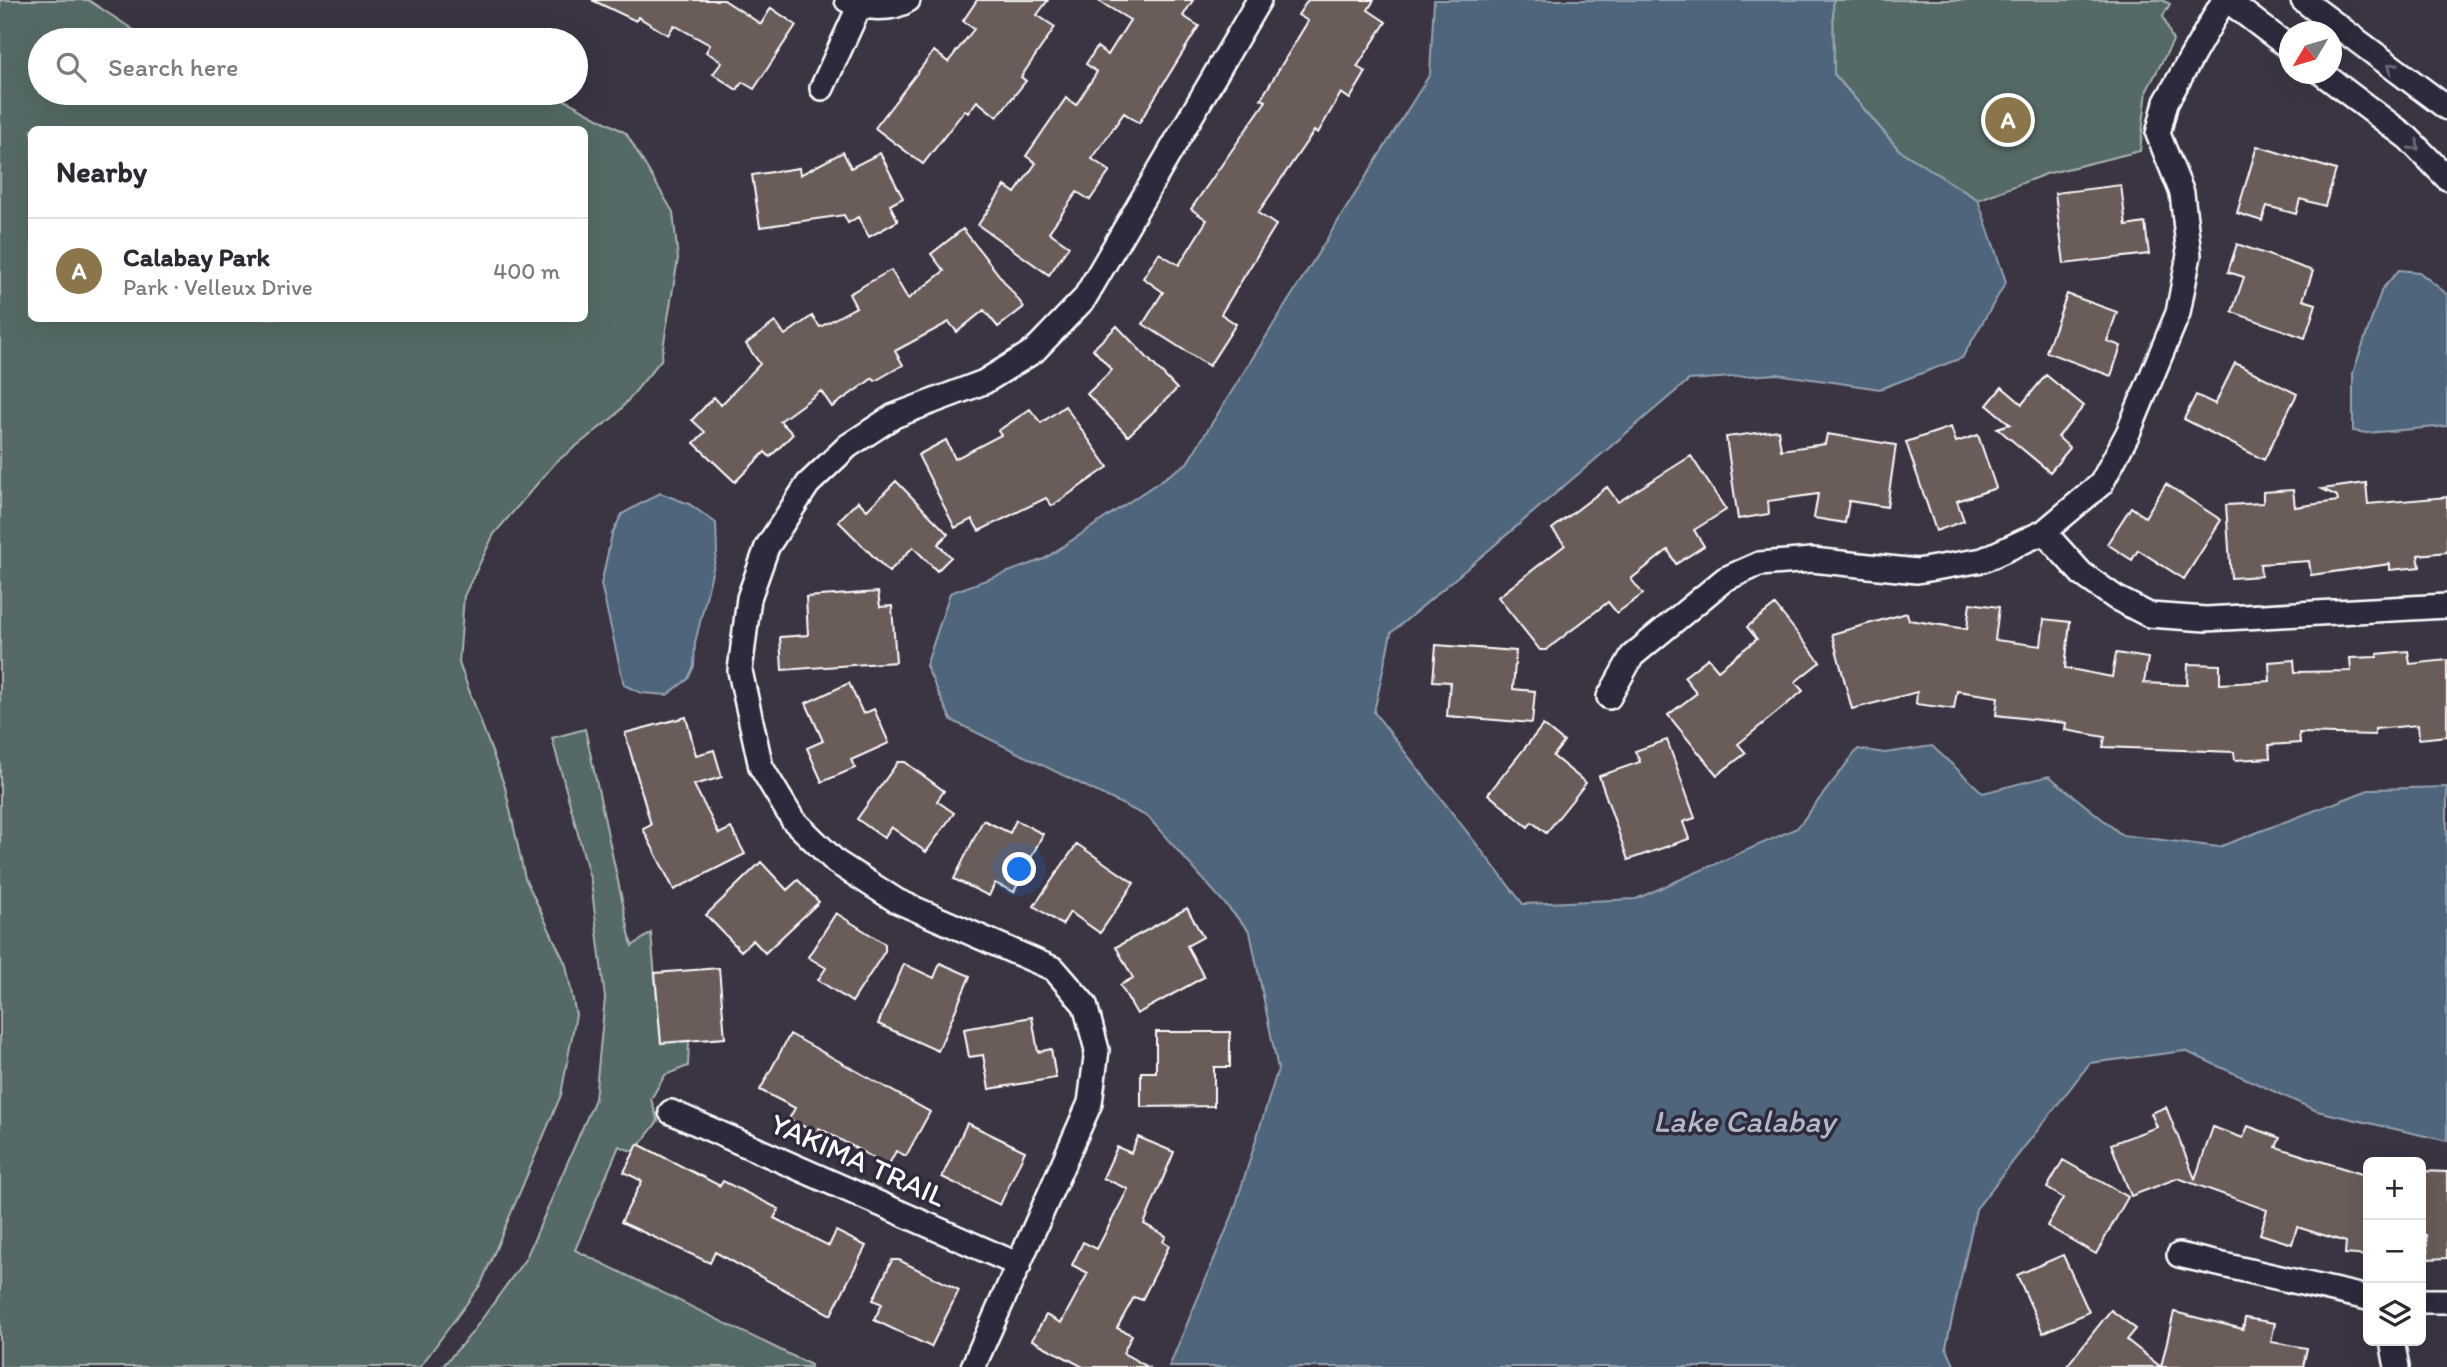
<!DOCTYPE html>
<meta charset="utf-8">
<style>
body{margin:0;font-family:Itim,sans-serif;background:#f2f2f3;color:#2b2b33}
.controls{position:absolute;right:21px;bottom:21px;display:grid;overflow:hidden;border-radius:10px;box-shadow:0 7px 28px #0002}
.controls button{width:63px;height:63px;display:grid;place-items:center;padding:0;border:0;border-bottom:2px solid #e1e1e2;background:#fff;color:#2b2b33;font:35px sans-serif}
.compass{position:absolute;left:2279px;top:21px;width:63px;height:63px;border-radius:50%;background:#fff;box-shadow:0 7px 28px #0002;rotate:232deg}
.you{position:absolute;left:1020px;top:870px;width:24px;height:24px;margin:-18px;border:5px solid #fff;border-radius:50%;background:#1a73e8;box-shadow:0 0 0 10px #1a73e833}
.badge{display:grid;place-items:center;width:46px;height:46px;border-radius:50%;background:#8a764a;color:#fff;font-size:23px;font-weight:700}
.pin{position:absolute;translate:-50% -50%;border:4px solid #fff;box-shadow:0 2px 7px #0006}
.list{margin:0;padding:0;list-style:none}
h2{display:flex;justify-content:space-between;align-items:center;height:91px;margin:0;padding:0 28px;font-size:30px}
h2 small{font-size:23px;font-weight:400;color:#7c7c81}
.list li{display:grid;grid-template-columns:46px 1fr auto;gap:21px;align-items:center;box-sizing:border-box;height:105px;padding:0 28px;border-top:2px solid #e1e1e2}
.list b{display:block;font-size:26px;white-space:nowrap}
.list p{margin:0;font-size:23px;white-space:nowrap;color:#7c7c81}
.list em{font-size:23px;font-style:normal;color:#7c7c81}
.icon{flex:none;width:38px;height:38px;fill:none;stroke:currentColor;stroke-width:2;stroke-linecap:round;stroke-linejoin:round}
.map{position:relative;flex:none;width:2447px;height:1367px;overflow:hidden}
.search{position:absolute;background:#fff;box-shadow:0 7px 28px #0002;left:28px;top:28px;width:560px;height:77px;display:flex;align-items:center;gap:18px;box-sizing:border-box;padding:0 24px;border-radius:38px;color:#7c7c81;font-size:26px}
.panel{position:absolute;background:#fff;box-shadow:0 7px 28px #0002;left:28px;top:126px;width:560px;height:196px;border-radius:10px}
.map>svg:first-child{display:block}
.green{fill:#546b66;stroke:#aab5b2;stroke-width:2;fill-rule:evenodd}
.water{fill:#4f657b;stroke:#95a3b0;stroke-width:2}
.building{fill:#6a5c59;stroke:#fff;stroke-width:2}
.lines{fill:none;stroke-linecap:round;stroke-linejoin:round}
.minor-casing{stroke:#fff;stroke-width:28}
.minor{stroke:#2f2a3d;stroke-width:23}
.oneway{stroke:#6d6a77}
.labels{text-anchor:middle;stroke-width:7;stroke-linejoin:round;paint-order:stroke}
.street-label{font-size:30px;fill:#fff;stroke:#2f2a3d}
.water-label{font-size:32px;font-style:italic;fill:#b0bac4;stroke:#2f2a3d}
</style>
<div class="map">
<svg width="2447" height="1367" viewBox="0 0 2447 1367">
<rect width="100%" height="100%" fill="#3b3443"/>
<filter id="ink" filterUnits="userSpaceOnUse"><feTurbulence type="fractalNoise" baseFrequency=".0143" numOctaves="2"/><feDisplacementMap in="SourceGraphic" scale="14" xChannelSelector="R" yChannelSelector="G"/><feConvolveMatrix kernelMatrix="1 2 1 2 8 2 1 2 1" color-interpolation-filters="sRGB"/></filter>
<g filter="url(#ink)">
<path class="green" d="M 0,0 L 88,0 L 149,40 L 40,40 L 40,93 L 552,93 L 626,133 L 673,212 L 678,259 L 661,360 L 616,415 L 556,462 L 494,534 L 464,596 L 459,663 L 505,787 L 525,878 L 566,965 L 576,1015 L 561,1095 L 481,1284 L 420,1367 L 0,1367 ZM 32,130 L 584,130 L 584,318 L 32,318 Z
M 1833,0 L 2162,0 L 2170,4 L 2163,16 L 2173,41 L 2147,90 L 2140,151 L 2046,174 L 1978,200 L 1899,150 L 1834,74 Z
M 585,729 L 632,946 L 651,933 L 661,1043 L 689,1041 L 688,1066 L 665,1075 L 651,1099 L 658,1121 L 634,1152 L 619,1146 L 575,1250 L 811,1365 L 811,1367 L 442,1367 L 471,1334 L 526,1258 L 595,1099 L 605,998 L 591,882 L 552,738 Z"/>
<path class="water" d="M 1434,0 L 1833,0 L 1834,74 L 1899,150 L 1978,200 L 2006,282 L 1962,358 L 1880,389 L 1777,374 L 1689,380 L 1391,633 L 1374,712 L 1523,904 L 1636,899 L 1797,828 L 1858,749 L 1885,753 L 1932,746 L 1983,793 L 2049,776 L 2122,835 L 2219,847 L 2371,789 L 2447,787 L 2447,1141 L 2317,1111 L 2185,1051 L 2090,1063 L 1976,1209 L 1946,1347 L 1955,1367 L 1169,1367 L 1233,1214 L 1278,1069 L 1250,932 L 1148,817 L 951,720 L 926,666 L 950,593 L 1044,559 L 1187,463 L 1430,74 Z
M 2399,270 L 2419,272 L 2447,294 L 2447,426 L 2367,433 L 2353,431 L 2353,373 L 2382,289 Z
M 660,493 L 689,504 L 716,523 L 717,552 L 695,643 L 694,666 L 688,679 L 667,695 L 641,693 L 624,685 L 601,584 L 612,534 L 622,514 Z"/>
<path class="building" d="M 592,0 L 724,0 L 761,24 L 771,8 L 796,25 L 754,89 L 742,82 L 737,90 L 713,74 L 722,62 L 706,52 L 710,45 L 674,25 L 668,35 L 638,17 L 636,21 Z
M 977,0 L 1048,0 L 1037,15 L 1055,27 L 1021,77 L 1026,81 L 997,117 L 977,101 L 968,113 L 965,110 L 923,164 L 875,128 L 934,51 L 948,62 L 974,29 L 963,21 Z
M 1097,0 L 1193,0 L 1183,16 L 1199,26 L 1139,123 L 1124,113 L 1092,159 L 1110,171 L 1090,200 L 1077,192 L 1049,232 L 1069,246 L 1049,275 L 978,225 L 1005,186 L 1015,193 L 1036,163 L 1026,156 L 1066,98 L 1076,105 L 1097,72 L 1086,64 L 1097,47 L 1108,55 L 1130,20 Z
M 1308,0 L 1374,0 L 1368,10 L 1386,22 L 1357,67 L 1366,72 L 1350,99 L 1341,93 L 1318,133 L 1314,131 L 1258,213 L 1276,225 L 1221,314 L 1236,324 L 1209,366 L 1143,324 L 1163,292 L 1143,278 L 1159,253 L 1179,265 L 1207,220 L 1191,209 L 1266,101 L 1261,99 L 1308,21 L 1298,15 Z
M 2257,146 L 2336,170 L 2325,206 L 2300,199 L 2296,214 L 2267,206 L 2262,221 L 2237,213 Z
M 843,152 L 851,168 L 880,153 L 903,198 L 890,205 L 898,221 L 869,237 L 858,217 L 848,223 L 844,215 L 760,227 L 752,175 L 799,168 L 800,175 Z
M 2121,185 L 2126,226 L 2145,223 L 2149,254 L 2064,264 L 2055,193 Z
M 963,229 L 1024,307 L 998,327 L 984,310 L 957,332 L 949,322 L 895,351 L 903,365 L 875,381 L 873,378 L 832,407 L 821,391 L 780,421 L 793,434 L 770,457 L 765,452 L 735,482 L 694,443 L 705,432 L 692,420 L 714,397 L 721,405 L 760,364 L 746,344 L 775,322 L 785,335 L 812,316 L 820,327 L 856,307 L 849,294 L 891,270 L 908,299 L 944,271 L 931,254 Z
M 2237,244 L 2313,271 L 2303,300 L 2316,304 L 2305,338 L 2232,312 L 2244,277 L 2228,272 Z
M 2067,294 L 2117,312 L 2107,341 L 2121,346 L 2111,376 L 2046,352 Z
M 1117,326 L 1177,389 L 1128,436 L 1087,394 L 1112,370 L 1093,349 Z
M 2235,363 L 2297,394 L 2264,460 L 2184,419 L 2196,395 L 2215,404 Z
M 2046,375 L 2084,406 L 2058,437 L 2070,448 L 2050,472 L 1997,428 L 2010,424 L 1987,405 L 2002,387 L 2022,404 Z
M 1065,406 L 1108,467 L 1052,506 L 1046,498 L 979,531 L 972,519 L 955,528 L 918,455 L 946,440 L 955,459 L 1001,435 L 998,431 L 1030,409 L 1041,423 Z
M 1951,427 L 1956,442 L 1978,435 L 1996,488 L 1957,501 L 1964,521 L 1936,531 L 1906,442 Z
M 1778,430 L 1781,450 L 1825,444 L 1827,434 L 1896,445 L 1887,507 L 1849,501 L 1845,523 L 1814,518 L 1818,494 L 1768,501 L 1769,514 L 1738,519 L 1726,437 Z
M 1691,456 L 1726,510 L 1694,530 L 1704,546 L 1676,564 L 1668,550 L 1631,579 L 1643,594 L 1617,613 L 1608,602 L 1546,650 L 1540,650 L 1498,597 L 1565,545 L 1552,529 L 1607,487 L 1618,502 Z
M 896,481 L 948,534 L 938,544 L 951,557 L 937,571 L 913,547 L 889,572 L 838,521 L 858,501 L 867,510 Z
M 2366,483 L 2368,504 L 2447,497 L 2447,552 L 2418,555 L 2420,567 L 2390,570 L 2390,564 L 2311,575 L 2309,561 L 2260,564 L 2261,576 L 2231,578 L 2226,505 L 2263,503 L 2263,492 L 2293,490 L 2295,507 L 2338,501 L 2337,496 L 2322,489 Z
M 2166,484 L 2221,520 L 2184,579 L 2138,550 L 2132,560 L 2107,544 L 2131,507 L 2145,517 Z
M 878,592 L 880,607 L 892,606 L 896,662 L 782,670 L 780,637 L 808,635 L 806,597 Z
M 1970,603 L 1999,607 L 1995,640 L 2041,646 L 2044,619 L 2070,622 L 2065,668 L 2112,677 L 2116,653 L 2148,658 L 2144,683 L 2187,685 L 2188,664 L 2220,665 L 2220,684 L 2270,681 L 2269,662 L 2294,660 L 2295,672 L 2351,671 L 2350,658 L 2377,657 L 2377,654 L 2408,651 L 2410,664 L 2447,660 L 2447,736 L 2419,739 L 2418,725 L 2375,729 L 2375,735 L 2299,733 L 2300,743 L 2269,745 L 2270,758 L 2235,760 L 2234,752 L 2103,747 L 2105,737 L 2065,730 L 2066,723 L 1996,715 L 1998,697 L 1957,691 L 1954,709 L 1916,704 L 1917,692 L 1852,709 L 1832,634 L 1907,613 L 1909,620 L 1967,629 Z
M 1775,605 L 1820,662 L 1795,682 L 1803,691 L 1738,744 L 1746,753 L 1717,775 L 1668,715 L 1697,693 L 1684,677 L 1708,658 L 1718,670 L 1757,639 L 1747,627 Z
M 1436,645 L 1516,651 L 1513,689 L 1535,691 L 1532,723 L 1447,716 L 1450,682 L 1433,681 Z
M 849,683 L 863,714 L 874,709 L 889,743 L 851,760 L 855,768 L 822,782 L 807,748 L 823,741 L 806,703 Z
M 686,717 L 696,755 L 714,750 L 722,777 L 694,785 L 719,834 L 731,828 L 745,854 L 674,890 L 643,829 L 651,825 L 625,733 Z
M 1543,725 L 1564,742 L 1553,756 L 1586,783 L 1546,833 L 1532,822 L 1528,827 L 1488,794 Z
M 1667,740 L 1695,818 L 1683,822 L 1689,839 L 1628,860 L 1599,776 L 1640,762 L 1635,751 Z
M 898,762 L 905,762 L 944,791 L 937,801 L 954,813 L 926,852 L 891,827 L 884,838 L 857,819 Z
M 983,820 L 1010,833 L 1016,820 L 1043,834 L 1014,892 L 995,883 L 989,896 L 954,879 Z
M 1077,844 L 1134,883 L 1100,933 L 1070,912 L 1062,925 L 1034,906 Z
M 761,862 L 787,890 L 798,880 L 819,902 L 765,953 L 753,940 L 741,951 L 706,915 Z
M 1187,908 L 1203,937 L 1187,946 L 1204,977 L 1137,1014 L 1120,985 L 1133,978 L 1116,947 Z
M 836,913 L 885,944 L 885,951 L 852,1002 L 818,980 L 826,968 L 808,957 Z
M 940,963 L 970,976 L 938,1051 L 878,1024 L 904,964 L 934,978 Z
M 719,968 L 725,1038 L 661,1043 L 655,973 Z
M 1032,1017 L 1038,1052 L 1051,1049 L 1056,1078 L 989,1089 L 983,1055 L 969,1057 L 964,1029 Z
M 1156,1032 L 1230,1032 L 1230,1067 L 1214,1067 L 1214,1106 L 1141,1107 L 1141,1072 L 1156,1072 Z
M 790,1034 L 930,1112 L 906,1156 L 896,1151 L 888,1166 L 819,1128 L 816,1133 L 789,1119 L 795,1108 L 760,1090 Z
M 2166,1107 L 2195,1179 L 2213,1127 L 2243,1138 L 2248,1126 L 2280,1138 L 2276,1147 L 2368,1176 L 2368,1256 L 2345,1254 L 2346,1242 L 2297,1227 L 2292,1244 L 2260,1234 L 2267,1210 L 2178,1178 L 2131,1196 L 2111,1144 L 2157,1127 L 2151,1113 Z
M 967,1123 L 1025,1151 L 1000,1205 L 942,1177 Z
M 1138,1137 L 1174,1152 L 1144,1224 L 1166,1236 L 1163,1242 L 1169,1246 L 1142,1300 L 1134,1297 L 1117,1328 L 1132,1335 L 1123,1353 L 1148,1367 L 1083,1367 L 1032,1340 L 1046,1315 L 1061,1323 L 1088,1273 L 1072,1265 L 1083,1242 L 1097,1249 L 1128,1189 L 1103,1178 L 1117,1147 L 1131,1153 Z
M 638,1144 L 720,1186 L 723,1181 L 779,1209 L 774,1218 L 829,1246 L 836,1231 L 866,1246 L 831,1315 L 715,1252 L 710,1263 L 621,1222 L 642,1181 L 624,1172 Z
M 2063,1160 L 2128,1197 L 2096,1254 L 2047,1226 L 2063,1198 L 2047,1188 Z
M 2421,1171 L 2447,1172 L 2447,1258 L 2428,1259 L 2426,1235 L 2421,1235 Z
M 2063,1255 L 2089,1312 L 2043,1333 L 2017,1275 Z
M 892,1260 L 899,1260 L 959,1290 L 931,1347 L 874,1320 L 882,1304 L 873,1300 Z
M 2111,1310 L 2136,1329 L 2127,1340 L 2161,1367 L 2174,1312 L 2243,1329 L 2245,1318 L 2275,1323 L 2271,1342 L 2307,1348 L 2303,1367 L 2066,1367 Z"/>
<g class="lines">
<g class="minor-casing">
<path id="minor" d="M 847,0 C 864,9 891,11 908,0
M 2227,0 L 2290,48
M 2303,0 L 2447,108
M 2323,74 L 2408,138 L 2447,178
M 822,88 L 859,7
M 2044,532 L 2082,574 L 2116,598 L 2149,615 L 2206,619 L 2447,606
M 1609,697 L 1632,656 L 1725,579 L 1759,564 L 1812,560 L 1917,571 L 1983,560 L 2044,532 L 2101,484 L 2128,433 L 2178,313 L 2189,255 L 2182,193 L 2158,134 L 2166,102 L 2224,0
M 671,1112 L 1019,1265
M 2179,1255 L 2368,1298
M 2421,1301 L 2447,1301
M 2392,1341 L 2397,1367
M 973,1367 L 1090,1103 L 1097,1050 L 1085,1005 L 1054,969 L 897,901 L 836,862 L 793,820 L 761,767 L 740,671 L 749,598 L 767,547 L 808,484 L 848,446 L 894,416 L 984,382 L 1034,351 L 1084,299 L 1259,0"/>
</g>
<use href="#minor" class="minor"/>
</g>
<defs><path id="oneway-chevron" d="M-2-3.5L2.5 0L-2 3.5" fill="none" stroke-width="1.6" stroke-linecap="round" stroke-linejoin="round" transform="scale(1.75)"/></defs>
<g class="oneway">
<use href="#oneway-chevron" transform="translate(2392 67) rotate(-143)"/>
<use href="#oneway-chevron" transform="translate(2415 146) rotate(45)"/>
</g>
</g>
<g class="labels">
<g class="street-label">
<text transform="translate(858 1160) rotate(24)" y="10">YAKIMA TRAIL</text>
</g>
<g class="water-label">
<text x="1744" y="1132">Lake Calabay</text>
</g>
</g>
</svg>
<div class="controls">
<button>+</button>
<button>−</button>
<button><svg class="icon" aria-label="layers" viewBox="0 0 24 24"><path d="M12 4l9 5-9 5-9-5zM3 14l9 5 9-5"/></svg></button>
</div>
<svg class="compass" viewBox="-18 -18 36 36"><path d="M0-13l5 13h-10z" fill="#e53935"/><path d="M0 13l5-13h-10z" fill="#7c7c81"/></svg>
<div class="you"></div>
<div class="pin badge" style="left:2008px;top:120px">A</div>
<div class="search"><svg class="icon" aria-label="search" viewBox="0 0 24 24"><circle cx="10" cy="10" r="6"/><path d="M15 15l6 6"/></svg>Search here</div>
<section class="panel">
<h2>Nearby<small></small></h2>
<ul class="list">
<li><span class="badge">A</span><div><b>Calabay Park</b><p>Park · Velleux Drive</p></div><em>400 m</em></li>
</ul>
</section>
</div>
